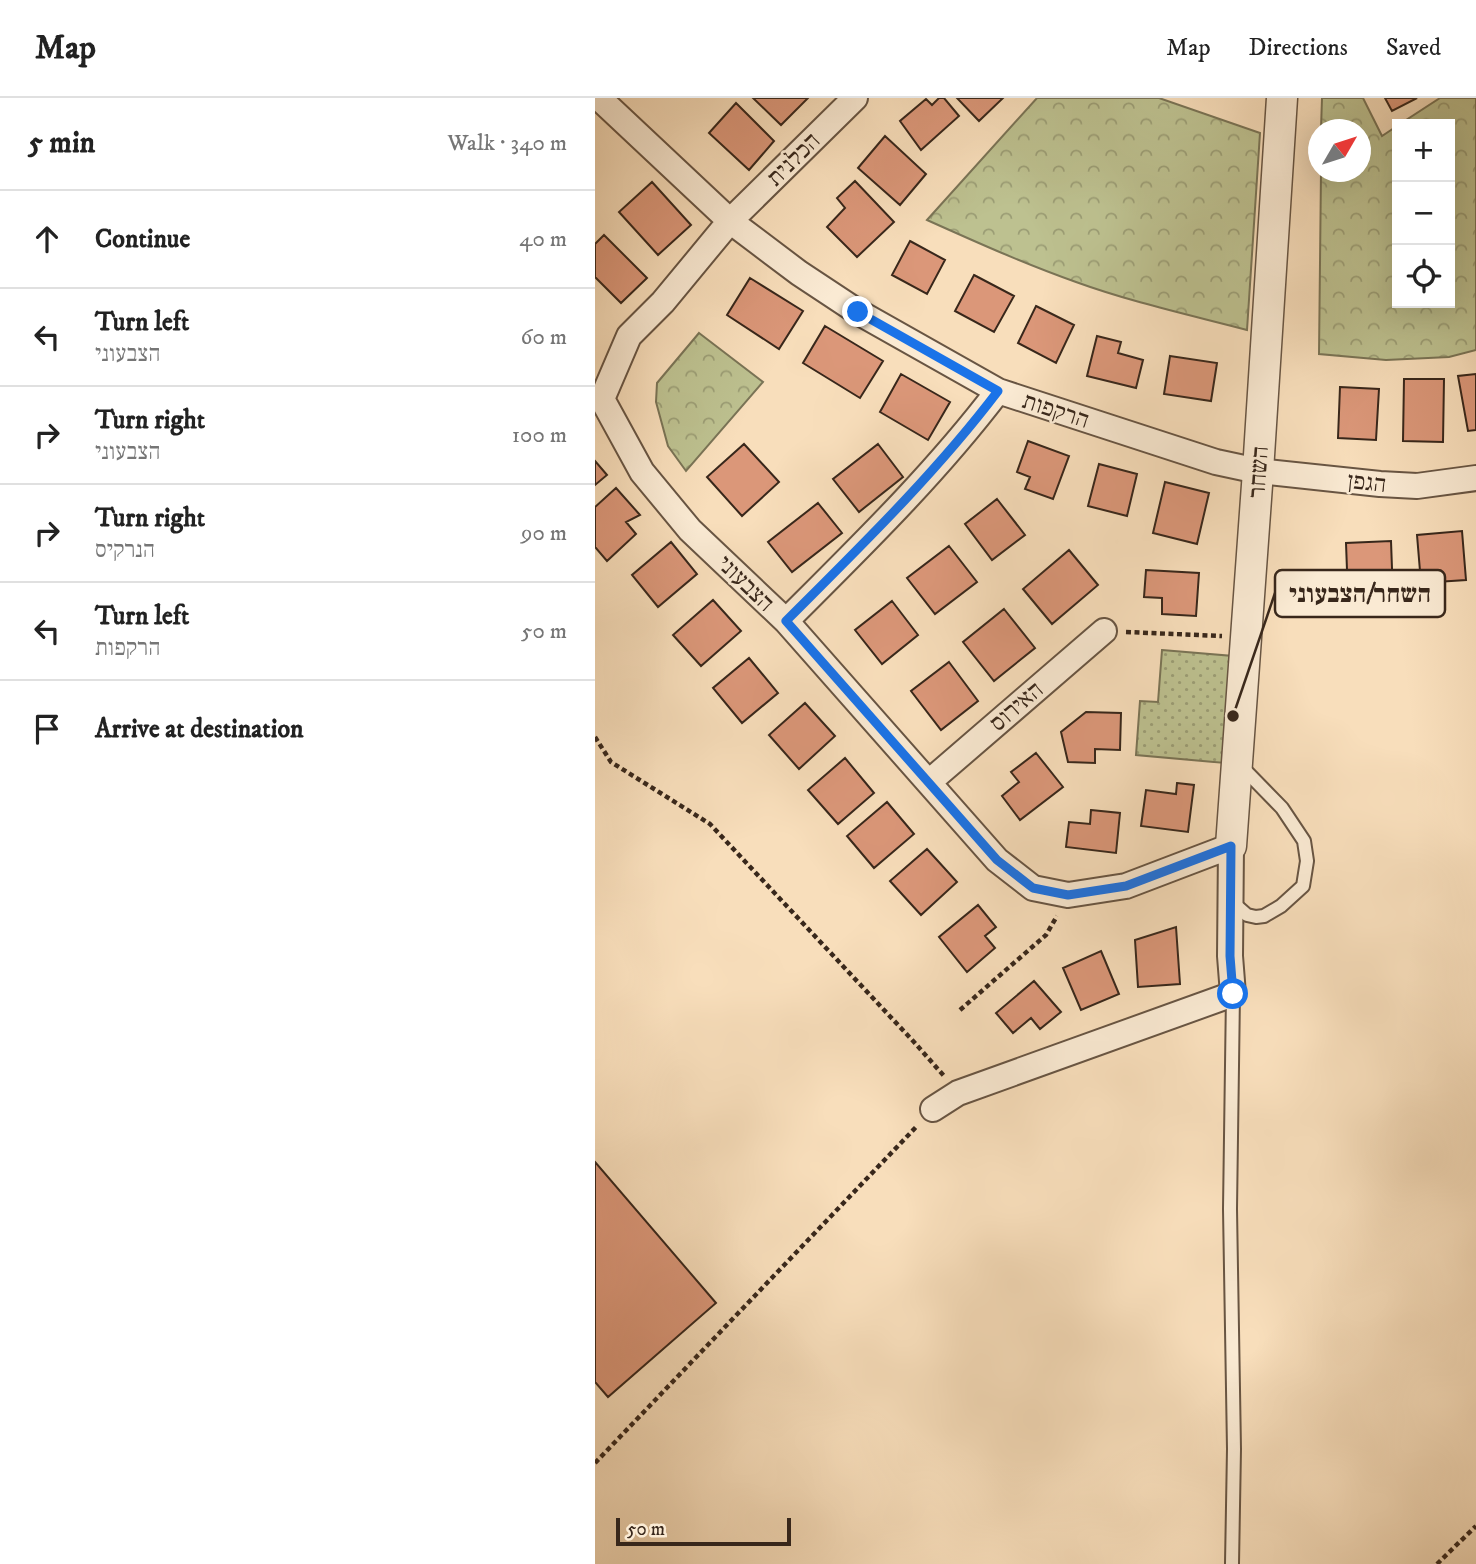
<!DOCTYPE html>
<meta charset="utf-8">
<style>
body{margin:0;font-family:"IM FELL DW Pica","Frank Ruhl Libre",serif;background:#f6f6f6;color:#222}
.controls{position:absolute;right:21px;top:21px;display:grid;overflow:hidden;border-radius:0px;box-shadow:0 7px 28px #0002}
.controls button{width:63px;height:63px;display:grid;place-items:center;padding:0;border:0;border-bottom:2px solid #e0e0e0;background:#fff;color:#222;font:35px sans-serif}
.compass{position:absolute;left:713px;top:21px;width:63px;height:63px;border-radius:50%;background:#fff;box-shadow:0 7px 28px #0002;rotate:51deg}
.scale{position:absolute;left:21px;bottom:18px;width:175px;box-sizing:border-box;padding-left:7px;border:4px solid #38271b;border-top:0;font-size:19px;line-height:24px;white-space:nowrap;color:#38271b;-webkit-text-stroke:5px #faead3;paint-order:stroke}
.stop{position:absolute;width:21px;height:21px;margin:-16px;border:5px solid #1a73e8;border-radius:50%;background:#fff}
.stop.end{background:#1a73e8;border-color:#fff;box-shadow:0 2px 7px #0008}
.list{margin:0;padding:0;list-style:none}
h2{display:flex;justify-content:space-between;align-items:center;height:91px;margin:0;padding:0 28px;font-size:30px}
h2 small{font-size:23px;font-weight:400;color:#767676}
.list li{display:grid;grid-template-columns:46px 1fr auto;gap:21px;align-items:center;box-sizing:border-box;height:98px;padding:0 28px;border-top:2px solid #e0e0e0}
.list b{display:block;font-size:26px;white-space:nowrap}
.list p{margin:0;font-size:23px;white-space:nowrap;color:#767676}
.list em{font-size:23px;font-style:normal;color:#767676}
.icon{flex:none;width:38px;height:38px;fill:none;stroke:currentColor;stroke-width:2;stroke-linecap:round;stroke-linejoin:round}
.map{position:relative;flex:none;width:881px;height:1466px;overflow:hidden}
header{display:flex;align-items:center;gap:42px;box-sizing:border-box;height:98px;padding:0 35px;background:#fff;border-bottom:2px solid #e0e0e0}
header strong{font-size:33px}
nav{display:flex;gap:38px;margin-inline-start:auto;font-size:24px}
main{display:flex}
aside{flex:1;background:#fff}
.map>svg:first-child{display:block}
.grass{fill:url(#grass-dots);stroke:#7a7456;stroke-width:2}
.forest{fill:url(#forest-crowns);stroke:#7a7456;stroke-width:2}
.building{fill:#db9779;stroke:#38271b;stroke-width:2}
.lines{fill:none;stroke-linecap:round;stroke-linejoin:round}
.service-casing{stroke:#685543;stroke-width:16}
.minor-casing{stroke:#685543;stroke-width:28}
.tertiary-casing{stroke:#685543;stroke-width:33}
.path{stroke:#38271b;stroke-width:4.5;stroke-dasharray:5 3.5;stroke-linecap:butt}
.service{stroke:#faead3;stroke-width:12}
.minor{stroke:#faead3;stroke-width:24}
.tertiary{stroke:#faead3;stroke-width:30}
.route{stroke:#1a73e8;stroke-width:9}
.labels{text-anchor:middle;stroke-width:5;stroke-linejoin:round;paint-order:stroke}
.street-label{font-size:24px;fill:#38271b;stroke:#faead3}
.leader{fill:none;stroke:#38271b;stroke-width:2.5}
.callout-dot{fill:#38271b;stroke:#faead3;stroke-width:2.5}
.callout{fill:#faead3;stroke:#38271b;stroke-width:2.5}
.callout-label{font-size:26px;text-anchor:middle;font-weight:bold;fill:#38271b}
</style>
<header>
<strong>Map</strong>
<nav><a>Map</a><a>Directions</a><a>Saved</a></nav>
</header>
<main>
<aside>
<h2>5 min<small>Walk · 340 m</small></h2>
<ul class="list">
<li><svg class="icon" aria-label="ahead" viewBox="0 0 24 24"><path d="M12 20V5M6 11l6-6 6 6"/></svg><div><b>Continue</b></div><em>40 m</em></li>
<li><svg class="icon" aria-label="left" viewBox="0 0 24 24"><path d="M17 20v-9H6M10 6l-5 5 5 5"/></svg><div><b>Turn left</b><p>הצבעוני</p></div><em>60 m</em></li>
<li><svg class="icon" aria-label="right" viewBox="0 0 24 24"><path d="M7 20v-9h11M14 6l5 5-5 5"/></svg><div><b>Turn right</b><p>הצבעוני</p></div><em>100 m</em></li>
<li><svg class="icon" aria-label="right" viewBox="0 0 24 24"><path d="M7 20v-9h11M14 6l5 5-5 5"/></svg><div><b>Turn right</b><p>הנרקיס</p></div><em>90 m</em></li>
<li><svg class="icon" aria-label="left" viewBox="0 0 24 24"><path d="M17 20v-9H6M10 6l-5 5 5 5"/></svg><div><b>Turn left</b><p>הרקפות</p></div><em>50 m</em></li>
<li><svg class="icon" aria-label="arrive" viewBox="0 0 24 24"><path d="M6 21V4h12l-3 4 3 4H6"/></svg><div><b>Arrive at destination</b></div></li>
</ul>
</aside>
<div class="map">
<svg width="881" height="1466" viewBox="0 0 881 1466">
<defs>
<pattern id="grass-dots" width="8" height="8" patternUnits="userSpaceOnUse" patternTransform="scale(1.75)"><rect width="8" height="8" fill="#bdc190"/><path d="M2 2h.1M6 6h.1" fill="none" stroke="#9b9d75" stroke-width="1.8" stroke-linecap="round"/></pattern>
<pattern id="forest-crowns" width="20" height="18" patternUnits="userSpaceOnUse" patternTransform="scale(1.75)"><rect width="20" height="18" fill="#bdc190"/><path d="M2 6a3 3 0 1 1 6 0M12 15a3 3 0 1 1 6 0" fill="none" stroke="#9b9d75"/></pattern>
</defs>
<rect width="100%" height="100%" fill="#f8debb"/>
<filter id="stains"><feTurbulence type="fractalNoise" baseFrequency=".00286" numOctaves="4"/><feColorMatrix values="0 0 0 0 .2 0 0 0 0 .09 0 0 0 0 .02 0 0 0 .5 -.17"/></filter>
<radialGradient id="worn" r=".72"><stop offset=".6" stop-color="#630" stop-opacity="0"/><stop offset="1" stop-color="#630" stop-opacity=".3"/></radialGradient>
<path class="grass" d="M 567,552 L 638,558 L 630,665 L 541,657 L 545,603 L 563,604 Z"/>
<path class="forest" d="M 442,0 L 564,0 L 665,35 L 652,232 C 595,217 536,204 481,184 C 430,166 381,144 332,122 Z
M 727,0 L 768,0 L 787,38 L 802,28 L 802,205 L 855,205 L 855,26 L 805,26 L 845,0 L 881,0 L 881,252 L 854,259 L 791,262 L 724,256 L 726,74 L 766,74 L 766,32 L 726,31 Z
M 104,235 L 168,284 L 91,373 L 73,348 L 61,304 L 62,285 Z"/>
<path class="building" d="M 158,0 L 213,0 L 186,27 Z
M 344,0 L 349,0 L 364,18 L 326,52 L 305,23 L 331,1 L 337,7 Z
M 362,0 L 408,0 L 384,23 Z
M 790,0 L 822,0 L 797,13 Z
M 141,5 L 179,43 L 154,72 L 114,35 Z
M 290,38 L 331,76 L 305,107 L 263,70 Z
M 260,83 L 299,124 L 262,159 L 232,129 L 250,110 L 242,100 Z
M 57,84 L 96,127 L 63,157 L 24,114 Z
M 9,137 L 52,180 L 26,205 L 0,179 L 0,146 Z
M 315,143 L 350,162 L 332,196 L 297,177 Z
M 379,177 L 419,198 L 399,234 L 360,213 Z
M 155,180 L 208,213 L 184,251 L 132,217 Z
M 441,208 L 479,227 L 461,265 L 423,245 Z
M 230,228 L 288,263 L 265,300 L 208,265 Z
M 502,238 L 526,244 L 523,255 L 548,262 L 541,290 L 492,278 Z
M 575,258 L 622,265 L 616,303 L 569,296 Z
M 306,276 L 355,304 L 333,342 L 285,314 Z
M 881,276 L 881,332 L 873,333 L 863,278 Z
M 809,281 L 849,281 L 848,344 L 808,343 Z
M 745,289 L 784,291 L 781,342 L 743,340 Z
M 433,343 L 474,358 L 458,401 L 430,391 L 435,379 L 422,374 Z
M 149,346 L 184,384 L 147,418 L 112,379 Z
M 283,346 L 308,379 L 264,414 L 238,381 Z
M 0,363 L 12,377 L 0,387 Z
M 504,366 L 542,376 L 532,418 L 493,408 Z
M 570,384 L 614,395 L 602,446 L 558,435 Z
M 21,390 L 45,417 L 31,424 L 41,436 L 12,463 L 0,449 L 0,409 Z
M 402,401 L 430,437 L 397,462 L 370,426 Z
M 223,405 L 247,435 L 197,474 L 173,444 Z
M 867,433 L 871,482 L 826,485 L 822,437 Z
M 796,443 L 798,498 L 753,499 L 751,445 Z
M 76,444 L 102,476 L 63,509 L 37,477 Z
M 354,448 L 382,484 L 340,516 L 312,480 Z
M 474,452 L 503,487 L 457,526 L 428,491 Z
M 551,472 L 604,475 L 601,518 L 567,516 L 567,500 L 549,499 Z
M 118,502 L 146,533 L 106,568 L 78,537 Z
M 297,503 L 323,537 L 287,566 L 260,532 Z
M 409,511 L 440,550 L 399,583 L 368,544 Z
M 154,560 L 183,595 L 147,625 L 118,590 Z
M 354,564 L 383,603 L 346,632 L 316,593 Z
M 210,605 L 240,638 L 204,671 L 174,637 Z
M 491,614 L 526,615 L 525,652 L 500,651 L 500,665 L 473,664 L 466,634 Z
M 441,655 L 468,689 L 425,722 L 407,698 L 424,684 L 416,674 Z
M 250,660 L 279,695 L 243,726 L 213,692 Z
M 582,685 L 599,687 L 593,734 L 546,728 L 551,692 L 581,696 Z
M 292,704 L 319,736 L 279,770 L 252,738 Z
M 496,712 L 525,715 L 521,755 L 471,749 L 474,724 L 495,726 Z
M 332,751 L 362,784 L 326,817 L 295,783 Z
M 383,807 L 401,829 L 390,838 L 400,850 L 372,874 L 344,839 Z
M 581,829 L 585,886 L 543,889 L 540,842 Z
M 506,853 L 524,896 L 486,912 L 468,870 Z
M 439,883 L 466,914 L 445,931 L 436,920 L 418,935 L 401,915 Z
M 0,1064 L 121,1205 L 13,1299 L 0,1284 Z"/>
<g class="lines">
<g class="service-casing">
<path id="service" d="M 636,803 L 652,817 L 661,819 L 669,818 L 686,808 L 708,788 L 712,763 L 709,743 L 687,710 L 645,667
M 637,1466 L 639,1351 L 635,1111 L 638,896"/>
</g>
<g class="minor-casing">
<path id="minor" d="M 4,0 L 135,123 L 204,175 L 263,214 L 403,293 L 621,364 L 663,373 L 785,386 L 822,388 L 881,380
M 260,0 L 135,123 L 68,204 L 34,238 L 7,301 L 47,374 L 95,432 L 191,523 L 402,762 L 438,790 L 473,797 L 531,788 L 636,748 L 635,858 L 638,896 L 363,995 L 338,1011
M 191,523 C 265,449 340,376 403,293
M 334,684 L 509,533"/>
</g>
<g class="tertiary-casing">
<path id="tertiary" d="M 636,748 L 663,373 L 687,0"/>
</g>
<path class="path" d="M 531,534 L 627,538
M 0,639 L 16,664 L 115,726 L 319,944 L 349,978
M 365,912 L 451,837 L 462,818
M 0,1365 L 323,1027
M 842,1466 L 881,1428"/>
<use href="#service" class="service"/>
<use href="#minor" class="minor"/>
<use href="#tertiary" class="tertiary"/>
</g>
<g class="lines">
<path class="route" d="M 263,214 L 403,293 C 340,376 265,449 191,523 L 402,762 L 438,790 L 473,797 L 531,788 L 636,748 L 635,858 L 638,896"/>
</g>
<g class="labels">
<g class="street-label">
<text transform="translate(198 61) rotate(-45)" y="8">הכלנית</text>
<text transform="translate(461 312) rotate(18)" y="8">הרקפות</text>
<text transform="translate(663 374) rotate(-86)" y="8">השחר</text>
<text transform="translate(772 384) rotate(6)" y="8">הגפן</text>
<text transform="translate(151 485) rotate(44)" y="8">הצבעוני</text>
<text transform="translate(421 608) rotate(-41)" y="8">האירוס</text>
</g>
</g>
<path class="leader" d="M638 618L680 495"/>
<circle class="callout-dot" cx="638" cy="618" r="7"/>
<rect class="callout" x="680" y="472" width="170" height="47" rx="7"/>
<g class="callout-label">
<text x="765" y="504">השחר/הצבעוני</text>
</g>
<rect width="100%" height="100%" filter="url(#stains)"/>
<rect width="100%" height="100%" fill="url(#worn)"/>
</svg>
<div class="controls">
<button>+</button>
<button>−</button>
<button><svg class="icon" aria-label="locate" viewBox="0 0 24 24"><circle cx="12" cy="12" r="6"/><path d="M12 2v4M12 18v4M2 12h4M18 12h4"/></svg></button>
</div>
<svg class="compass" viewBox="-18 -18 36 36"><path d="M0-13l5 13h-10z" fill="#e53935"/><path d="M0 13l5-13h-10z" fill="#767676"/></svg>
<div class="scale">50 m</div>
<div class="stop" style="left:638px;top:896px"></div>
<div class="stop end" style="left:263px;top:214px"></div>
</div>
</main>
